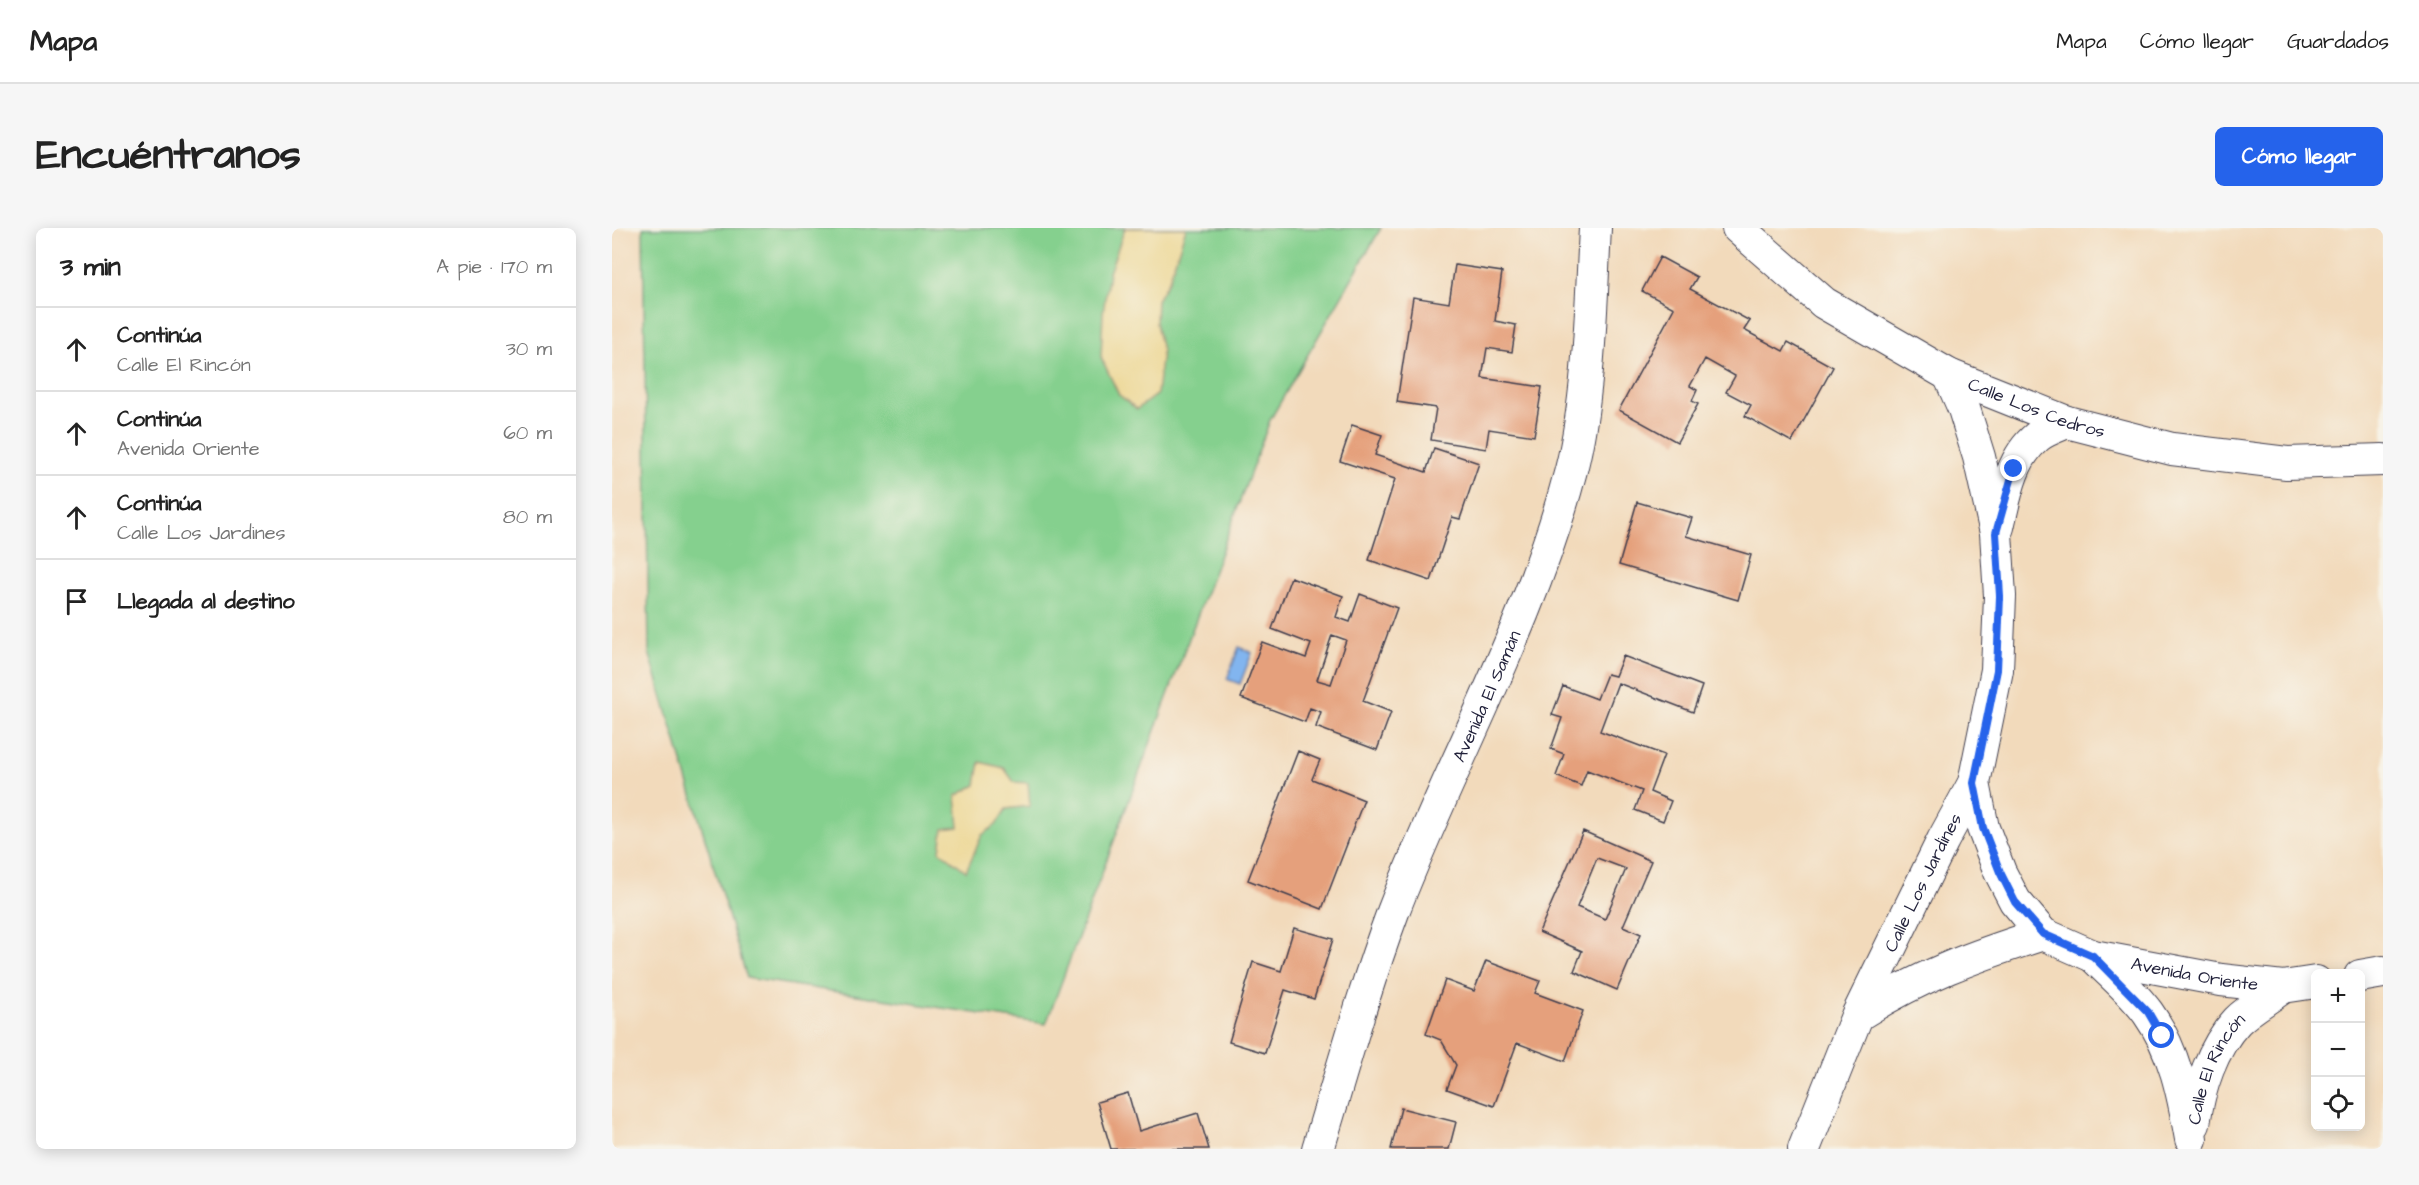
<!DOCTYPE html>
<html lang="es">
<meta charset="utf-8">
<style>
body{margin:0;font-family:"Architects Daughter",sans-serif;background:#f6f6f6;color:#222}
.controls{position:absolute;right:18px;bottom:18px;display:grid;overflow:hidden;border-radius:9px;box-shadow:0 3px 15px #0003}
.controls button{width:54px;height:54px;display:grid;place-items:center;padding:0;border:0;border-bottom:2px solid #e0e0e0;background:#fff;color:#222;font:30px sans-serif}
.stop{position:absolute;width:18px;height:18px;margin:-14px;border:4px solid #2563eb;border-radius:50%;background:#fff}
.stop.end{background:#2563eb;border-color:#fff;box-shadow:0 2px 6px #0008}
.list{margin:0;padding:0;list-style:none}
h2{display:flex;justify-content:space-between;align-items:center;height:78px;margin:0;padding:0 24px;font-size:26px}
h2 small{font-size:20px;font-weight:400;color:#767676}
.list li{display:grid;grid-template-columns:39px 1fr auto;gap:18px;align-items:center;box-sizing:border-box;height:84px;padding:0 24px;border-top:2px solid #e0e0e0}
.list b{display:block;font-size:22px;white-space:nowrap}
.list p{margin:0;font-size:20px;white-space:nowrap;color:#767676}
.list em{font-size:20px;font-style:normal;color:#767676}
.icon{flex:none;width:33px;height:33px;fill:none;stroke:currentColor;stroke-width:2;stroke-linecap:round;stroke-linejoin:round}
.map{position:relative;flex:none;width:1771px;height:921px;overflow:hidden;border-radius:9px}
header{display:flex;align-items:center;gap:36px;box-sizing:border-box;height:84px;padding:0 30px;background:#fff;border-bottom:2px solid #e0e0e0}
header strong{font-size:28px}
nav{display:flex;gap:33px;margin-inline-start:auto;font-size:21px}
.intro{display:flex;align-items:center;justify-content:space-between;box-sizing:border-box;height:144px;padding:0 36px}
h1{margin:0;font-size:42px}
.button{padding:15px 27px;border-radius:9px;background:#2563eb;color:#fff;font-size:21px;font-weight:700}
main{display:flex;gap:36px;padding:0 36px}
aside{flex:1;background:#fff;border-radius:9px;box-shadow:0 3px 15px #0003}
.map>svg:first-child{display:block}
.green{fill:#85d08e;stroke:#547964;stroke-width:1.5}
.sand{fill:#eeda9e;stroke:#887e6c;stroke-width:1.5}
.water{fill:#82b5ef;stroke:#526c95;stroke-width:1.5}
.building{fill:#e5a07c;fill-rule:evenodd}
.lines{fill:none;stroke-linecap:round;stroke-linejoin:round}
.minor-casing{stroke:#413e4e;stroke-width:34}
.minor{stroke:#fff;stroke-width:32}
.route{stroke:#2563eb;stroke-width:8}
.labels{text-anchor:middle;stroke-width:5;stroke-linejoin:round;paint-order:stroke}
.street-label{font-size:18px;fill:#22223b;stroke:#f7f3e8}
</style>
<header>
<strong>Mapa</strong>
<nav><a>Mapa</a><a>Cómo llegar</a><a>Guardados</a></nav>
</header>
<div class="intro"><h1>Encuéntranos</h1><a class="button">Cómo llegar</a></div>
<main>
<aside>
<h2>3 min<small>A pie · 170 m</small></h2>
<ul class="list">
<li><svg class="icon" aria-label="ahead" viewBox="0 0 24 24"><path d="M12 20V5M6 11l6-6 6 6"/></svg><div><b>Continúa</b><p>Calle El Rincón</p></div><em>30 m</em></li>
<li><svg class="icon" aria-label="ahead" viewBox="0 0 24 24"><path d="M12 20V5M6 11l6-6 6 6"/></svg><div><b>Continúa</b><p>Avenida Oriente</p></div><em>60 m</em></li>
<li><svg class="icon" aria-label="ahead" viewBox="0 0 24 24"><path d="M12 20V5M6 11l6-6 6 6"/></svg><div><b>Continúa</b><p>Calle Los Jardines</p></div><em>80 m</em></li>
<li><svg class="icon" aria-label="arrive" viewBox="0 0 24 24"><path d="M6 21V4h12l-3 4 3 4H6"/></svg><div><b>Llegada al destino</b></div></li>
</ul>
</aside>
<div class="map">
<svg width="1771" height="921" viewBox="0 0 1771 921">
<rect width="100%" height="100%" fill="#f7f3e8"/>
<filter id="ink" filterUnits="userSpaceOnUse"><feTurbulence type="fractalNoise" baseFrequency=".0167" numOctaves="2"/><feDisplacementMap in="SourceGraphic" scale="12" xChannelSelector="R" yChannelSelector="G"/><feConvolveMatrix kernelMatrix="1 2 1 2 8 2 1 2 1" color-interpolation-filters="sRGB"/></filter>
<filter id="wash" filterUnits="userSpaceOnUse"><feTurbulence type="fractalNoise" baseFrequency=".008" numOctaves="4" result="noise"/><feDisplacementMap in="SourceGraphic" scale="24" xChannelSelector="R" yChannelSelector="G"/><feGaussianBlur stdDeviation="1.35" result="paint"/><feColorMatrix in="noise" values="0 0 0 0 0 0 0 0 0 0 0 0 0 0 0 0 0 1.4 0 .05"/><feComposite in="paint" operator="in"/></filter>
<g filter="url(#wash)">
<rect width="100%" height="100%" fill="#f2dabb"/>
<path class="green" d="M 31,0 L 769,0 L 658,192 L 434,796 L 135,750 L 37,424 Z"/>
<path class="sand" d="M 513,0 L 574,0 L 557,52 L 545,72 L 544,95 L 550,123 L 545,166 L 525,181 L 507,167 L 489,129 L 491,85 L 497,45 Z
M 368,534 L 392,540 L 402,554 L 416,555 L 418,578 L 394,581 L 384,597 L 370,607 L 354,643 L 328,623 L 331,601 L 347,599 L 344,568 L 364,557 Z"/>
<path class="water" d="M 627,419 L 640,425 L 628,456 L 615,451 Z"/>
<g id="blocks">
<path class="building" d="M 1048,29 L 1085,49 L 1078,61 L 1138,93 L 1132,102 L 1171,123 L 1176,114 L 1221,139 L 1180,214 L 1133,188 L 1139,177 L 1114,164 L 1123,148 L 1093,131 L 1078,158 L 1085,162 L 1080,173 L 1086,176 L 1065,214 L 1007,182 L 1062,80 L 1030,63 Z
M 843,37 L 890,44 L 883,93 L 904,97 L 900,124 L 875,120 L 870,150 L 930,159 L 922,208 L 877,201 L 874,221 L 819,212 L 824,180 L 785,174 L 801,69 L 837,75 Z
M 740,197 L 770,207 L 763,227 L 814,244 L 822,220 L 867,235 L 848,291 L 840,289 L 819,353 L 757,332 L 783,251 L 728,233 Z
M 1025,274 L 1080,290 L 1074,308 L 1139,327 L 1126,372 L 1007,337 Z
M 679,349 L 731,368 L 724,389 L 738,394 L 748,366 L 785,380 L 751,473 L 779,484 L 765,522 L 704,499 L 709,484 L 698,480 L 693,494 L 629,470 L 650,414 L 694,430 L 699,416 L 660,401 ZM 720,407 L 734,412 L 719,456 L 705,452 Z
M 1011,428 L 1090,458 L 1081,484 L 1006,455 L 988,503 L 1052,527 L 1038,564 L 1059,573 L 1051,593 L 1023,582 L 1030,563 L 975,542 L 969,558 L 944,548 L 952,526 L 939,521 L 950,490 L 940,487 L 951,458 L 985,471 L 995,446 L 1003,448 Z
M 686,523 L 708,532 L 700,551 L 752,572 L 710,681 L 636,652 Z
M 971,603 L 1039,633 L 1011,698 L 1029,706 L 1005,762 L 962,743 L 970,723 L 927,704 ZM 985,630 L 1014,641 L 993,691 L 965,679 Z
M 682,700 L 721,711 L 702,771 L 673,762 L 653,825 L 617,814 L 641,734 L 669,743 Z
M 874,733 L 928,753 L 923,765 L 971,783 L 953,833 L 905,815 L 882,878 L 835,861 L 844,837 L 829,812 L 814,806 L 833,752 L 862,763 Z
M 516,865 L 527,903 L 586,885 L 597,921 L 499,921 L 485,874 Z
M 789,880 L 844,894 L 837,921 L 779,921 Z"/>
</g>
</g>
<g filter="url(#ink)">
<use href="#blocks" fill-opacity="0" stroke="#413e4e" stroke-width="1.5"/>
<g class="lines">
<g class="minor-casing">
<g id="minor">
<path id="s1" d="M 1126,0 L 1212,75 L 1337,147 L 1455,194 L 1560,221 L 1675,235 L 1771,232"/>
<path d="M 1386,299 C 1393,269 1399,230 1425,209 C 1433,202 1446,198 1455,194"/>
<path id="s2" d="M 1362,555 L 1371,600 L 1388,644 L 1403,673 L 1431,706 L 1481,728 L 1609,752 L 1671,759 L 1704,754"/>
<path d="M 1481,728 C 1499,746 1521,764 1536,785 C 1563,823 1571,866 1579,911"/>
<path d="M 1748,748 L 1771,744"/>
<path d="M 1246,787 C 1307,748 1362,728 1431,706"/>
<path id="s3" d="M 1582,896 C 1587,860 1600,820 1625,793 C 1638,780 1657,770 1671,759"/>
<path id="s4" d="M 706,921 C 730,842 752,762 781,684 C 838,536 919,396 959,242 C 978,167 979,77 983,0"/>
<path id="s5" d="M 1192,921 L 1245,788 L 1331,612 L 1362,555 L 1385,442 L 1388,368 L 1384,305 L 1367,229 L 1352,181 L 1337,147"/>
</g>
</g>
<use href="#minor" class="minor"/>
</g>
</g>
<g class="lines" filter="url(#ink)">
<path class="route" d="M 1402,241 L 1384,305 L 1388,368 L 1385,442 L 1362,555 L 1371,600 L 1388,644 L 1403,674 L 1431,706 L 1481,728 L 1536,784 L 1550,808"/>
</g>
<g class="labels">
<g class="street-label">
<text dy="6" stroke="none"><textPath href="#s1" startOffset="352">Calle Los Cedros</textPath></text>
<text dy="6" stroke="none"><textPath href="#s4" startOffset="484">Avenida El Samán</textPath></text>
<text dy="6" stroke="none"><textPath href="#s5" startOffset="292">Calle Los Jardines</textPath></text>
<text dy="6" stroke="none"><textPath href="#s2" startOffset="327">Avenida Oriente</textPath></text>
<text dy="6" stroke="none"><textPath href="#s3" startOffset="60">Calle El Rincón</textPath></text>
</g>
</g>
</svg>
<div class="controls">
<button>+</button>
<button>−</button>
<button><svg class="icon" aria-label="locate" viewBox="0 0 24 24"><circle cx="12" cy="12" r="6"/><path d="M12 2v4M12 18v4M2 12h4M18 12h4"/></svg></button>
</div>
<div class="stop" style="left:1550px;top:808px"></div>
<div class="stop end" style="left:1402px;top:241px"></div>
</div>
</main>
